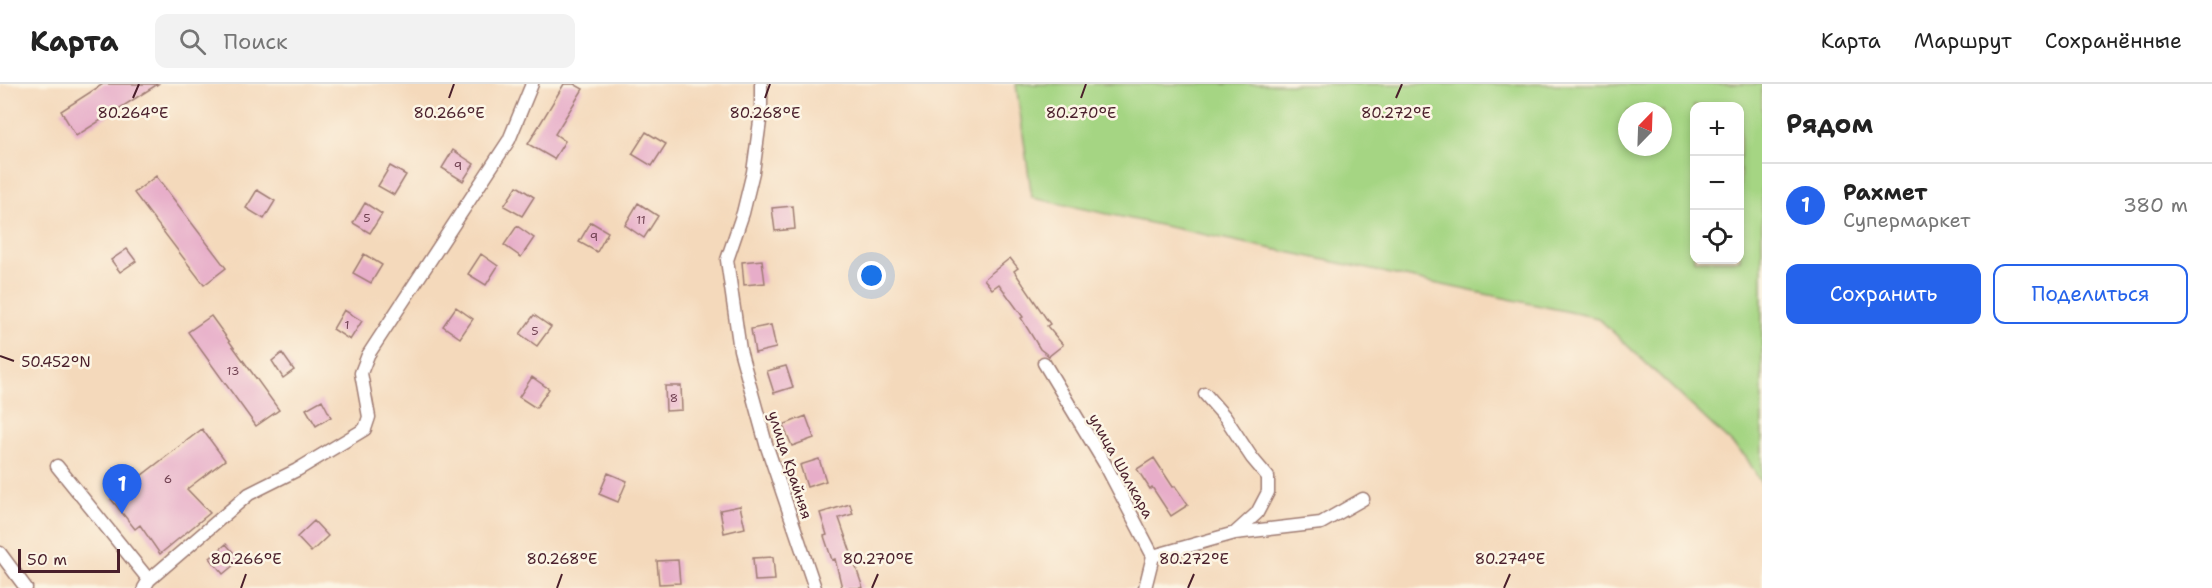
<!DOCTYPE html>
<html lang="ru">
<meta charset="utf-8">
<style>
body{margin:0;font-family:"Shantell Sans",sans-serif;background:#f2f2f2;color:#222}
.controls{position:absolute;right:18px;top:18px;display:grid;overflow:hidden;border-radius:12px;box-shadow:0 3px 9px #0003}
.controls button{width:54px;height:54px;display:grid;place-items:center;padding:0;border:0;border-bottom:2px solid #e0e0e0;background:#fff;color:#222;font:30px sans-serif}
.compass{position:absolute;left:1618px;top:18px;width:54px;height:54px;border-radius:50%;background:#fff;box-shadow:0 3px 9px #0003;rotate:23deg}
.scale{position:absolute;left:18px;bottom:15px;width:102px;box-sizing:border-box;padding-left:6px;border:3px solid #4a1f2b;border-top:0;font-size:16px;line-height:21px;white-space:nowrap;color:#4a1f2b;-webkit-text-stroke:4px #fcf5e5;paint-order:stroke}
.you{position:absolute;left:872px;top:192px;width:21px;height:21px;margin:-15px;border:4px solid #fff;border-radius:50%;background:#1a73e8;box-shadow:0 0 0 9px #1a73e833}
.badge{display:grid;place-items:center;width:39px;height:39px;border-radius:50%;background:#2563eb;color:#fff;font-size:20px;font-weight:700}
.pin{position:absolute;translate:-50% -50px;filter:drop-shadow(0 2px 3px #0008)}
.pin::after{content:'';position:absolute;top:32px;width:21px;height:18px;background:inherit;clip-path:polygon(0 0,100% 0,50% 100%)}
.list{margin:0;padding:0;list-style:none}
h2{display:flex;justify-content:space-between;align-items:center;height:78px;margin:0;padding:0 24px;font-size:26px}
h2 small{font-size:20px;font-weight:400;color:#767676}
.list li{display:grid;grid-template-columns:39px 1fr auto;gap:18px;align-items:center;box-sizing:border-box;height:84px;padding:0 24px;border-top:2px solid #e0e0e0}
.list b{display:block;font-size:22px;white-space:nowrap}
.list p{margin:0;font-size:20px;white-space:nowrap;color:#767676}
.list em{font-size:20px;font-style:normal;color:#767676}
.actions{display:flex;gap:12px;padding:18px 24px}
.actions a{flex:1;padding:14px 0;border:2px solid #2563eb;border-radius:12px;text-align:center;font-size:21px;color:#2563eb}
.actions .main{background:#2563eb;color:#fff}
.icon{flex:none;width:33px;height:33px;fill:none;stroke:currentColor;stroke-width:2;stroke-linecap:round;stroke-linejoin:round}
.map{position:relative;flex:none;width:1762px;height:504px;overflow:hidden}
header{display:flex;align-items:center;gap:36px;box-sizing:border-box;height:84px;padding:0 30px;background:#fff;border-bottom:2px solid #e0e0e0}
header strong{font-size:28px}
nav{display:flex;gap:33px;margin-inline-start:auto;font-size:21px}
.search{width:420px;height:54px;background:#f2f2f2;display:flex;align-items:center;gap:15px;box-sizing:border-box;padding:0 21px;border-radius:12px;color:#767676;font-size:22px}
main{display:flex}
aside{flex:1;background:#fff}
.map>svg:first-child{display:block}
.green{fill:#a5d583;stroke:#787a57;stroke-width:1.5;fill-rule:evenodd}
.building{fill:#e7adc9}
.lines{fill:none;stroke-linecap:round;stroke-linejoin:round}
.street-casing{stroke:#9f7c73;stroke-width:15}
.street{stroke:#fff;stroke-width:12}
.ticks{fill:none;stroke:#4a1f2b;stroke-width:2}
.labels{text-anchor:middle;stroke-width:5;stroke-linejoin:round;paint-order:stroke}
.number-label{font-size:12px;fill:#714252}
.street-label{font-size:15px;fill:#4a1f2b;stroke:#fcf5e5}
.ticks-label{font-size:15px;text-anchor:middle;fill:#4a1f2b;stroke:#fcf5e5;stroke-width:5;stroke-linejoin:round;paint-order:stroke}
</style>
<header>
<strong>Карта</strong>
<div class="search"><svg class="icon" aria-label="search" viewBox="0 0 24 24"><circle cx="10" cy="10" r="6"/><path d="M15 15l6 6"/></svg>Поиск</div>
<nav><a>Карта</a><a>Маршрут</a><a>Сохранённые</a></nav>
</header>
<main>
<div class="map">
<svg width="1762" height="504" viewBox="0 0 1762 504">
<rect width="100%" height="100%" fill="#fcf5e5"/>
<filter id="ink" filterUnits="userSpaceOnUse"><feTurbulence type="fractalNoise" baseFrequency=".0167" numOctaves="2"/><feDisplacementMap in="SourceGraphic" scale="12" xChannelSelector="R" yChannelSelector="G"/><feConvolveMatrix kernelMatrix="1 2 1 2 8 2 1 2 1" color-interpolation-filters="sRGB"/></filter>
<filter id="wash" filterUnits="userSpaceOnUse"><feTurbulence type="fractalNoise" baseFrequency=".008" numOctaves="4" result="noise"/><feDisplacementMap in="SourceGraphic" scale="24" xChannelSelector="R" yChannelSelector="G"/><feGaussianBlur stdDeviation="1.35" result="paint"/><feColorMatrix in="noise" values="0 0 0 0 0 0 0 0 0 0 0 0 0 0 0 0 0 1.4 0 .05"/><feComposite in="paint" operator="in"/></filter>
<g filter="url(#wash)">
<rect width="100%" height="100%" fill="#f4d9bb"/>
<path class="green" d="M 1016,0 L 1762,0 L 1762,401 L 1746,373 L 1598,234 L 1032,114 ZM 1694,22 L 1740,22 L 1740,176 L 1694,176 ZM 1627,27 L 1663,27 L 1663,63 L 1627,63 Z"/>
<g id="blocks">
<path class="building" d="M 103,0 L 158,0 L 76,52 L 61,27 Z
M 564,0 L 574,0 L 583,5 L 555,50 L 565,57 L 554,75 L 528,60 Z
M 646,48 L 666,60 L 652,82 L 632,70 Z
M 453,66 L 474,80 L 463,97 L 442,84 Z
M 390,82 L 406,91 L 394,111 L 378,102 Z
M 156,92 L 226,184 L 204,201 L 134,109 Z
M 517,102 L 534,113 L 522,132 L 504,122 Z
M 257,106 L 275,117 L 264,135 L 246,124 Z
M 365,119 L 382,130 L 370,149 L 353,139 Z
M 638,119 L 658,132 L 644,154 L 625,141 Z
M 793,122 L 795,145 L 775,147 L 772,124 Z
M 591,138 L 608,148 L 597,168 L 579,158 Z
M 517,142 L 534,154 L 521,173 L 504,161 Z
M 127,165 L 136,177 L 120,188 L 111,176 Z
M 364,170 L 382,181 L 371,199 L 353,189 Z
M 481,170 L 498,182 L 486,201 L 468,190 Z
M 1010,174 L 1018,184 L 1014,187 L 1050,240 L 1047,242 L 1063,261 L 1049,272 L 1040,265 L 1021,234 L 1023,233 L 999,200 L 992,205 L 984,195 Z
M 762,176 L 765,199 L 744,201 L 742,178 Z
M 456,223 L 473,235 L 460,254 L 443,242 Z
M 344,226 L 362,237 L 350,256 L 333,245 Z
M 534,231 L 551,243 L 537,262 L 520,250 Z
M 211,232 L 279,326 L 256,342 L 188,248 Z
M 771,241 L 776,264 L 755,269 L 751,245 Z
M 282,269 L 294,286 L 283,294 L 272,277 Z
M 786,282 L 793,303 L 774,309 L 767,287 Z
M 532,293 L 549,305 L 536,324 L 519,313 Z
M 665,302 L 681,302 L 682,326 L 666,327 Z
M 322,316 L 331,333 L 316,342 L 306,325 Z
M 806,332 L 814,354 L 792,362 L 783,341 Z
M 202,345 L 225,376 L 187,405 L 210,429 L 160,470 L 140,441 L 135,445 L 111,415 Z
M 1154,374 L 1173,403 L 1175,402 L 1188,421 L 1171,432 L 1152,403 L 1150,405 L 1137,385 Z
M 819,375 L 826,397 L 807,403 L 800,381 Z
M 608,389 L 627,397 L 618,418 L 599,410 Z
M 850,420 L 853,430 L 839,434 L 863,504 L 842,504 L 835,475 L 832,476 L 824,452 L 827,451 L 820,429 Z
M 740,422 L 745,444 L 724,449 L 720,426 Z
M 314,437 L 328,452 L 311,468 L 297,453 Z
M 226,460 L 240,476 L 223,490 L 210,474 Z
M 773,473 L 775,496 L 755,497 L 753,474 Z
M 678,476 L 680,499 L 659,500 L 657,477 Z"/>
</g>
</g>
<g filter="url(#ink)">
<use href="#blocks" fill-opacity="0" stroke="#9f7c73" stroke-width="1.5"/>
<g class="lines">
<g class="street-casing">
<path id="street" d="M 761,0 L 761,30 L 753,88 L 743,129 L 727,176 L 740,266 L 766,360 L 815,504
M 1044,279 L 1105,380 L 1153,472 L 1145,504
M 1205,310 L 1225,333 L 1252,374 L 1268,393 L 1268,408 L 1257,429 L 1235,449
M 57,382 L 149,496
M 0,469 L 26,504
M 1153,472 L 1235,449 L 1321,439 L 1363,415
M 144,504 L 149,496 L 249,410 L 297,386 L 365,345 L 369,333 L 361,289 L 368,271 L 509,56 L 532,0"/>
</g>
<use href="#street" class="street"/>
</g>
</g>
<path class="ticks" d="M 133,14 L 139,0M 449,14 L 454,0M 765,14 L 770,0M 1081,14 L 1086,0M 1396,14 L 1402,0M 0,272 L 14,277M 241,504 L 246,490M 557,504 L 562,490M 872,504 L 878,490M 1188,504 L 1194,490M 1504,504 L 1510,490"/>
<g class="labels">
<g class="number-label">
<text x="458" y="86">9</text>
<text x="367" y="138">5</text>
<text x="641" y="140">11</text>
<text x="594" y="157">9</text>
<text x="347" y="245">1</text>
<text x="535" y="251">5</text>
<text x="233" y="291">13</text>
<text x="674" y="318">8</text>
<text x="168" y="399">6</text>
</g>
<g class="street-label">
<text transform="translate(790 381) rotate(72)" y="5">улица Крайняя</text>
<text transform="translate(1121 382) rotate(61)" y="5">улица Шалкара</text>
</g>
</g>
<g class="ticks-label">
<text x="133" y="34">80.264°E</text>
<text x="449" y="34">80.266°E</text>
<text x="765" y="34">80.268°E</text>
<text x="1081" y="34">80.270°E</text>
<text x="1396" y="34">80.272°E</text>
<text x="56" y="283">50.452°N</text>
<text x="246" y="480">80.266°E</text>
<text x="562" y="480">80.268°E</text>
<text x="878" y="480">80.270°E</text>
<text x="1194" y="480">80.272°E</text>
<text x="1510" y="480">80.274°E</text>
</g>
</svg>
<div class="controls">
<button>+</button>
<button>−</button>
<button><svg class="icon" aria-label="locate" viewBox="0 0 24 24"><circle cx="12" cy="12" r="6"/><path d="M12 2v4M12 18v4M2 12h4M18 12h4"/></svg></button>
</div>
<svg class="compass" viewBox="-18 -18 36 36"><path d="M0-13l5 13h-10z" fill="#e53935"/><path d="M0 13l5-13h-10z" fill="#767676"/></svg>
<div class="scale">50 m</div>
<div class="you"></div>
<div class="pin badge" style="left:122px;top:430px">1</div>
</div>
<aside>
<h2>Рядом<small></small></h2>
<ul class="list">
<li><span class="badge">1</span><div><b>Рахмет</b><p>Супермаркет</p></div><em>380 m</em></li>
</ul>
<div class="actions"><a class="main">Сохранить</a><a>Поделиться</a></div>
</aside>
</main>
